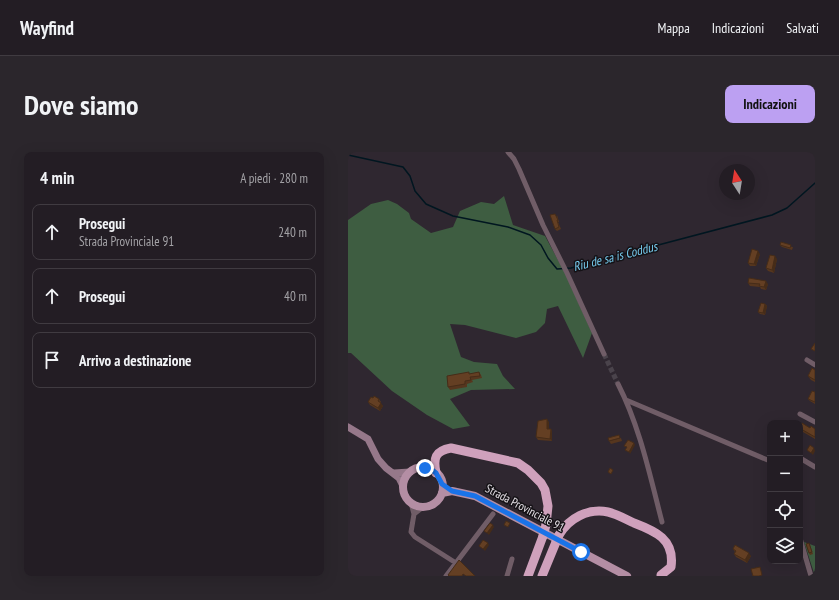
<!DOCTYPE html>
<html lang="it">
<meta charset="utf-8">
<style>
body{margin:0;font-family:"PT Sans Narrow",sans-serif;background:#2b262c;color:#f1f3f6}
.controls{position:absolute;right:12px;bottom:12px;display:grid;overflow:hidden;border-radius:8px;box-shadow:0 4px 16px #0002}
.controls button{width:36px;height:36px;display:grid;place-items:center;padding:0;border:0;border-bottom:1px solid #403b41;background:#231d24;color:#f1f3f6;font:20px sans-serif}
.compass{position:absolute;left:371px;top:12px;width:36px;height:36px;border-radius:50%;background:#231d24;box-shadow:0 4px 16px #0002;rotate:348deg}
.stop{position:absolute;width:12px;height:12px;margin:-9px;border:3px solid #1a73e8;border-radius:50%;background:#fff}
.stop.end{background:#1a73e8;border-color:#fff;box-shadow:0 1px 4px #0008}
.list{margin:0;padding:0;list-style:none}
h2{display:flex;justify-content:space-between;align-items:center;height:52px;margin:0;padding:0 16px;font-size:17px}
h2 small{font-size:13px;font-weight:400;color:#a3a2a6}
.list li{display:grid;grid-template-columns:26px 1fr auto;gap:12px;align-items:center;box-sizing:border-box;height:56px;margin:0 8px 8px;padding:0 8px;border:1px solid #403b41;border-radius:8px}
.list b{display:block;font-size:15px;white-space:nowrap}
.list p{margin:0;font-size:13px;white-space:nowrap;color:#a3a2a6}
.list em{font-size:13px;font-style:normal;color:#a3a2a6}
.icon{flex:none;width:22px;height:22px;fill:none;stroke:currentColor;stroke-width:2;stroke-linecap:round;stroke-linejoin:round}
.map{position:relative;flex:none;width:467px;height:424px;overflow:hidden;border-radius:8px}
header{display:flex;align-items:center;gap:24px;box-sizing:border-box;height:56px;padding:0 20px;background:#231d24;border-bottom:1px solid #403b41}
header strong{font-size:19px}
nav{display:flex;gap:22px;margin-inline-start:auto;font-size:14px}
.intro{display:flex;align-items:center;justify-content:space-between;box-sizing:border-box;height:96px;padding:0 24px}
h1{margin:0;font-size:28px}
.button{padding:10px 18px;border-radius:8px;background:#bca0f2;color:#111;font-size:14px;font-weight:700}
main{display:flex;gap:24px;padding:0 24px}
aside{flex:1;background:#231d24;border-radius:8px;box-shadow:0 4px 16px #0002}
.map>svg:first-child{display:block}
.grass{fill:#3e5d41}
.lines{fill:none;stroke-linecap:round;stroke-linejoin:round}
.stream{stroke:#001620;stroke-width:1.5}
.street-tunnel{stroke:#4a434b;stroke-width:5;stroke-dasharray:5 2.5;stroke-linecap:butt}
.street{stroke:#705d67;stroke-width:5}
.secondary{stroke:#96788a;stroke-width:7}
.primary{stroke:#b48ea4;stroke-width:8}
.highway{stroke:#cfa1bc;stroke-width:9}
.highway-bridge{stroke:#cfa1bc;stroke-width:9}
.wall{fill:#56361e}
.shaded-wall{fill:#462c18}
.building{fill:#643f23;stroke:#462c18}
.route{stroke:#1a73e8;stroke-width:5}
.labels{text-anchor:middle;stroke-width:3;stroke-linejoin:round;paint-order:stroke}
.street-label{font-size:12px;fill:#e5e0e6;stroke:#151216}
.water-label{font-size:13px;font-style:italic;fill:#77ccef;stroke:#151216}
</style>
<header>
<strong>Wayfind</strong>
<nav><a>Mappa</a><a>Indicazioni</a><a>Salvati</a></nav>
</header>
<div class="intro"><h1>Dove siamo</h1><a class="button">Indicazioni</a></div>
<main>
<aside>
<h2>4 min<small>A piedi · 280 m</small></h2>
<ul class="list">
<li><svg class="icon" aria-label="ahead" viewBox="0 0 24 24"><path d="M12 20V5M6 11l6-6 6 6"/></svg><div><b>Prosegui</b><p>Strada Provinciale 91</p></div><em>240 m</em></li>
<li><svg class="icon" aria-label="ahead" viewBox="0 0 24 24"><path d="M12 20V5M6 11l6-6 6 6"/></svg><div><b>Prosegui</b></div><em>40 m</em></li>
<li><svg class="icon" aria-label="arrive" viewBox="0 0 24 24"><path d="M6 21V4h12l-3 4 3 4H6"/></svg><div><b>Arrivo a destinazione</b></div></li>
</ul>
</aside>
<div class="map">
<svg width="467" height="424" viewBox="0 0 467 424">
<rect width="100%" height="100%" fill="#2f2730"/>
<path class="grass" d="M 156,44 L 165,73 L 197,84 L 217,121 L 244,181 L 235,206 L 210,154 L 199,157 L 197,171 L 188,180 L 168,186 L 117,173 L 102,172 L 113,205 L 126,210 L 149,212 L 155,224 L 167,237 L 123,238 L 102,247 L 122,274 L 105,277 L 79,263 L 44,239 L 3,201 L 0,201 L 0,68 L 23,52 L 40,48 L 49,52 L 61,61 L 63,67 L 83,81 L 105,75 L 112,59 L 133,50 L 146,52 Z
M 456,390 L 467,394 L 467,424 Z"/>
<g class="lines">
<path class="stream" d="M 0,3 L 55,15 L 62,24 L 67,39 L 78,52 L 105,64 L 160,75 L 182,83 L 193,93 L 200,106 L 209,117 L 223,116 L 424,63 L 439,56 L 467,31"/>
<path class="street-tunnel" d="M 256,202 L 270,232"/>
<path class="street" d="M 160,0 L 166,7 L 171,17 L 195,73 L 219,121 L 256,202
M 459,208 L 467,213
M 270,232 C 292,275 302,324 314,370
M 278,248 L 422,309
M 452,262 L 467,270
M 452,306 L 467,315
M 63,351 L 66,362 L 63,380 L 67,385 L 108,411
M 66,362 L 75,355
M 452,386 L 463,424
M 98,424 L 145,362
M 159,424 L 164,407"/>
<path class="secondary" d="M 0,275 L 20,287 L 30,307 L 38,316 L 51,326 L 55,334
M 46,321 L 62,320"/>
<path class="primary" d="M55 335a20 20 0 1 1 40 0a20 20 0 1 1-40 0Z
M 94,341 L 104,339 L 127,344 L 279,424"/>
<path class="highway" d="M 88,321 C 85,306 87,299 103,296 L 170,311 L 180,318 L 193,331 L 197,338 L 200,354 L 198,373
M 211,383 C 221,366 240,356 260,360 C 269,362 277,367 286,371 C 307,379 327,387 323,415 L 313,423
M 180,424 L 195,384
M 194,424 L 208,390"/>
<path class="highway-bridge" d="M 195,384 L 198,373
M 208,390 L 211,383"/>
</g>
<path class="wall" d="M 209,63 L 211,70 L 210,70 L 213,77 L 209,79 L 207,77 Z
M 432,93 L 445,95 L 444,98 L 434,95 Z
M 412,102 L 408,114 L 402,114 L 400,111 Z
M 429,107 L 426,121 L 420,119 L 418,116 Z
M 400,131 L 420,132 L 418,138 L 413,137 L 412,135 L 402,134 Z
M 417,152 L 419,154 L 417,163 L 412,162 L 410,160 Z
M 467,218 L 467,230 L 463,228 L 460,224 Z
M 131,220 L 133,223 L 134,226 L 124,228 L 125,230 L 119,232 L 119,235 L 102,238 L 100,235 L 122,222 Z
M 467,240 L 467,252 L 462,249 L 460,247 Z
M 25,246 L 31,247 L 33,250 L 32,251 L 35,254 L 32,259 L 22,253 L 20,250 Z
M 201,270 L 201,277 L 203,277 L 204,280 L 204,289 L 190,288 L 188,285 Z
M 452,275 L 467,277 L 467,287 L 455,280 Z
M 273,286 L 274,289 L 263,292 L 261,289 Z
M 461,391 L 462,393 L 465,402 L 462,403 L 461,401 Z
M 385,397 L 403,404 L 399,411 L 388,405 L 386,402 L 387,400 Z"/>
<path class="shaded-wall" d="M 410,99 L 412,102 L 408,114 L 406,112 Z
M 427,104 L 429,107 L 426,121 L 424,118 Z
M 418,129 L 420,132 L 418,138 L 416,135 Z
M 417,152 L 419,154 L 417,163 L 415,161 Z
M 33,251 L 35,254 L 32,259 L 30,256 Z
M 199,267 L 201,270 L 201,279 L 199,277 Z
M 203,277 L 204,280 L 204,289 L 202,287 Z
M 286,291 L 287,293 L 282,302 L 281,300 Z
M 466,296 L 467,299 L 465,303 L 463,301 Z
M 145,373 L 146,375 L 141,383 L 139,381 Z
M 140,391 L 141,393 L 137,399 L 135,397 Z
M 401,401 L 403,404 L 399,411 L 397,408 Z"/>
<path class="building" d="M 207,62 L 210,68 L 209,68 L 211,75 L 207,77 L 202,63 Z
M 433,90 L 443,93 L 442,96 L 432,93 Z
M 404,97 L 410,99 L 406,112 L 400,111 Z
M 422,103 L 427,104 L 424,118 L 418,116 Z
M 401,126 L 418,129 L 416,135 L 411,134 L 412,132 L 400,131 Z
M 413,151 L 417,152 L 415,161 L 410,160 Z
M 467,191 L 467,199 L 463,197 Z
M 464,216 L 467,218 L 467,228 L 460,224 Z
M 121,220 L 121,222 L 131,220 L 132,224 L 122,225 L 123,228 L 117,229 L 117,232 L 100,235 L 99,224 Z
M 464,239 L 467,240 L 467,250 L 460,247 Z
M 26,244 L 31,247 L 30,249 L 33,251 L 30,256 L 20,250 L 23,245 L 25,246 Z
M 199,267 L 199,277 L 203,277 L 202,287 L 188,285 L 190,269 Z
M 454,271 L 462,276 L 463,274 L 467,277 L 467,285 L 453,277 L 453,276 L 452,275 Z
M 271,283 L 272,286 L 261,289 L 260,286 Z
M 280,288 L 286,291 L 281,300 L 277,298 L 279,295 L 276,294 Z
M 462,293 L 466,296 L 463,301 L 459,298 Z
M 262,316 L 265,318 L 263,322 L 260,320 Z
M 158,369 L 162,371 L 160,375 L 156,373 Z
M 142,371 L 145,373 L 139,381 L 136,379 Z
M 135,388 L 140,391 L 135,397 L 131,394 Z
M 461,391 L 464,400 L 461,401 L 458,392 Z
M 387,393 L 401,401 L 397,408 L 386,402 L 388,399 L 385,397 Z
M 111,408 L 127,424 L 118,424 L 115,422 L 114,424 L 101,424 L 100,423 Z
M 412,415 L 414,423 L 411,424 L 405,424 L 403,417 Z"/>
<g class="lines">
<path class="route" d="M 77,316 L 83,317 L 88,321 L 94,332 L 104,339 L 127,344 L 233,400"/>
</g>
<g class="labels">
<g class="street-label">
<text transform="translate(177 356) rotate(28)" y="4">Strada Provinciale 91</text>
</g>
<g class="water-label">
<text transform="translate(267 104) rotate(-14)" y="5">Riu de sa is Coddus</text>
</g>
</g>
</svg>
<div class="controls">
<button>+</button>
<button>−</button>
<button><svg class="icon" aria-label="locate" viewBox="0 0 24 24"><circle cx="12" cy="12" r="6"/><path d="M12 2v4M12 18v4M2 12h4M18 12h4"/></svg></button>
<button><svg class="icon" aria-label="layers" viewBox="0 0 24 24"><path d="M12 4l9 5-9 5-9-5zM3 14l9 5 9-5"/></svg></button>
</div>
<svg class="compass" viewBox="-18 -18 36 36"><path d="M0-13l5 13h-10z" fill="#e53935"/><path d="M0 13l5-13h-10z" fill="#a3a2a6"/></svg>
<div class="stop" style="left:233px;top:400px"></div>
<div class="stop end" style="left:77px;top:316px"></div>
</div>
</main>
